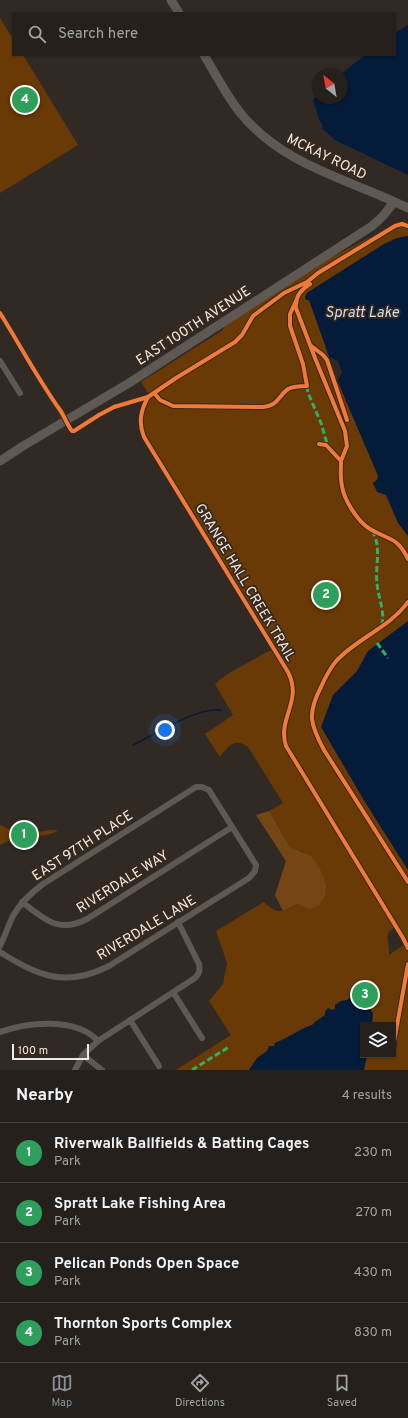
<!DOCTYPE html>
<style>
body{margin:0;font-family:Overpass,sans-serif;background:#2d2824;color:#f1f3f6}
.controls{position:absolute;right:12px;bottom:12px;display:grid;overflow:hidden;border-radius:0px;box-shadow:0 1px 3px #0004}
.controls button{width:36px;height:36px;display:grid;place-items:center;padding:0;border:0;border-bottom:1px solid #423e3a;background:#25201b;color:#f1f3f6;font:20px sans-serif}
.compass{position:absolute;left:312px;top:68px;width:36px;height:36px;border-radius:50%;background:#25201b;box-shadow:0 1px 3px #0004;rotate:329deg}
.scale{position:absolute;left:12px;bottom:10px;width:77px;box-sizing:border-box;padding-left:4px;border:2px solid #f2e9e2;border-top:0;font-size:11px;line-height:14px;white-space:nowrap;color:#f2e9e2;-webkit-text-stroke:3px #37291e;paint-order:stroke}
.you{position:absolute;left:165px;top:730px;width:14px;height:14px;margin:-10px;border:3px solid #fff;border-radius:50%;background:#1a73e8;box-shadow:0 0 0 6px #1a73e833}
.badge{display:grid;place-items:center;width:26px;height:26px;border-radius:50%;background:#8c9099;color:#fff;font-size:13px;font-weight:700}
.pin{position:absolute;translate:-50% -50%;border:2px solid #fff;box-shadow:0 1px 4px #0006}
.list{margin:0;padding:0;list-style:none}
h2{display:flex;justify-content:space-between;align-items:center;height:52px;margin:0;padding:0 16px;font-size:17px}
h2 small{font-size:13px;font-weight:400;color:#a3a3a3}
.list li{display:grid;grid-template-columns:26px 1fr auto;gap:12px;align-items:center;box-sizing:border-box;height:60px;padding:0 16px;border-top:1px solid #423e3a}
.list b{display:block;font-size:15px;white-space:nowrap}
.list p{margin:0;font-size:13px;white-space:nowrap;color:#a3a3a3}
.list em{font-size:13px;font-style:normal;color:#a3a3a3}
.icon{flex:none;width:22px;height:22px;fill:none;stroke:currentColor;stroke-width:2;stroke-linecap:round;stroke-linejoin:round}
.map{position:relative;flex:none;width:408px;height:1070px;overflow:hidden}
.search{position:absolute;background:#25201b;box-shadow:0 1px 3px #0004;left:12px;right:12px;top:12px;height:44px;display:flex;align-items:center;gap:10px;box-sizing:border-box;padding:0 14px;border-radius:0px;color:#a3a3a3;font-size:15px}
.sheet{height:292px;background:#25201b}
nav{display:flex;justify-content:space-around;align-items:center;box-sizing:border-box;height:56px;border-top:1px solid #423e3a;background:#25201b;font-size:11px;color:#a3a3a3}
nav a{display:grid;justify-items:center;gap:2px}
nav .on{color:#8c9099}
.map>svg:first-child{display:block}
.green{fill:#693a05;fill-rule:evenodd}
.forest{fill:#754615}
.water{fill:#041b39}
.pier{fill:#312a24}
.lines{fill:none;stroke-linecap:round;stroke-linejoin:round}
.stream{stroke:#041b39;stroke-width:1.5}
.street{stroke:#5e5954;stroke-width:6}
.secondary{stroke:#5e5954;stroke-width:9}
.quiet{stroke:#2db169;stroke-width:3;stroke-dasharray:6 3;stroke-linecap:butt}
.cycleway-casing{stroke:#37291e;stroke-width:6}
.cycleway{stroke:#f17a3a;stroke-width:4}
.labels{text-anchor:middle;stroke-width:3.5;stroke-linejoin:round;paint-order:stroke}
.street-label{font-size:14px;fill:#f2e9e2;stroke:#37291e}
.water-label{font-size:15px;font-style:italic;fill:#cddcef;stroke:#37291e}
</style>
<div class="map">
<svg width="408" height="1070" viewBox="0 0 408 1070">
<rect width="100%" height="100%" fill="#312a24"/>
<path class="green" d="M 0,18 L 13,39 L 13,55 L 23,55 L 78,145 L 0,193 Z
M 402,222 L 408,224 L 408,941 L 398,925 C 381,935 390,940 389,955 L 408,942 L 408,1070 L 176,1070 L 231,1035 L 209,1001 L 223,984 L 227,963 L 216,931 L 264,902 C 277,915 282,912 297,904 L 309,909 L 304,852 L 295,850 L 290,847 L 269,811 L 283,803 L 248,747 C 235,737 228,746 220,757 L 205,734 L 233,715 L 215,684 L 226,675 L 265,653 L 276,648 L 211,541 L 147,439 C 141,424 142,411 151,398 L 141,382 L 223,330 L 224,326 L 322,262 L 392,226 ZM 363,1025 L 393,1025 L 393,1055 L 363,1055 Z
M 0,825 C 11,831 24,832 35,832 C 43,832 51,828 58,831 C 39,840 18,835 0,845 Z"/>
<path class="forest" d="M 269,811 L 290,847 L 311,856 L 320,869 L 326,885 L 325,895 L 319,906 L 309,909 L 297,904 L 283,911 L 275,895 L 286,861 L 256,815 Z"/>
<path class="water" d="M 408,25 L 408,175 L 335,140 L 323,129 L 322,124 L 319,120 L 313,100 L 318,93 L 318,98 L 342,98 L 341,74 L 365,55 L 395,55 L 395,33 Z
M 408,236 L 408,536 L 398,523 L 386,495 L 377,492 L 373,483 L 377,480 L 378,476 L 338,382 L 309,300 L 306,300 L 305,297 L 307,293 L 313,289 L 384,244 L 397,238 Z
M 408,621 L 408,870 L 365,802 L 321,727 L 333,695 L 357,671 L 368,651 Z
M 357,992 L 362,992 L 368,995 L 367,1003 L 373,1014 L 372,1025 L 363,1025 L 363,1055 L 367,1055 L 364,1070 L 249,1070 L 257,1058 L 267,1051 L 269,1046 L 274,1046 L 275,1043 C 288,1038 299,1029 312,1025 L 315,1022 L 325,1015 L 325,1012 L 328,1008 L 332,1010 L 335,1009 L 335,1005 L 341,1001 L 347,1000 Z"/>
<path class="pier" d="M 327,356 L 338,361 L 342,372 L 337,383 Z"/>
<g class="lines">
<path class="stream" d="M 133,745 C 154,735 198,706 221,710"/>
<path class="street" d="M 0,361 L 20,393
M 22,902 C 44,919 58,934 87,919 L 232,827
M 0,946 C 5,936 8,926 13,916 C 20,903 31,893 43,884 L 196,787 L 202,787 L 209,790 L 256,865 L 255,871 L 249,878 L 109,966 C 66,988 37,976 0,952
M 173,992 L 202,1038
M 130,1020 L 159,1066
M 0,1032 C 28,1022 76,1017 98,1041
M 83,1055 L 102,1070
M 75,1070 L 83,1055 L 98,1041 L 195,978 C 200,973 200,970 199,964 L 178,922"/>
<path class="secondary" d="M 171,0 L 179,13
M 204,55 C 215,73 225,93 238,110 C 280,165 349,179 408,208
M 0,461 L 23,446 L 129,383 L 372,226 L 383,216 L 394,202"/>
<path class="quiet" d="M 307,386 L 308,393 L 321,423 L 328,447
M 372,531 C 382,545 375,567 377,583 C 378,597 385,611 382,625
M 377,643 L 388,658
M 192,1070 L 229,1047"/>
<g class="cycleway-casing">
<path id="cycleway" d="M 310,284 C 300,290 295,297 296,308 L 315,358 L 345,431 L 347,446 L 341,461
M 0,313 C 20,345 38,379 60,410 C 65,417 67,425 72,431 L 74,431 L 99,415 L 114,407 L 148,397 L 176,378 L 235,342 L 242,335 L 253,316 L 284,293 L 307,282 L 318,273 L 395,226 L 402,224 L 408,226
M 310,345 L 323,355 L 327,360 L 347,420
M 154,393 L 160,400 L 173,406 L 263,407 C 278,406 278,396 288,389 C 294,386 301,386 307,386 L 303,364 L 290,326 L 290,314 L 296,301
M 148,397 C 141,410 138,422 144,437 L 288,672 C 303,702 277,718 286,746 L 403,938 L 408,948
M 319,444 L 326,445 L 341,461 C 341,469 340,478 342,486 C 344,500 358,522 370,529 C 388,540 397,536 408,559
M 408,602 C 390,627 358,638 337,660 C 330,668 325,678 321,687 C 307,714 310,724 324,750 L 408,882
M 393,1048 L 408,964"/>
</g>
<use href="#cycleway" class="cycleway"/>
</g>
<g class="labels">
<g class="street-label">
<text transform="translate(327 156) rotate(26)" y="5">MCKAY ROAD</text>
<text transform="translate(193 325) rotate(-33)" y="5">EAST 100TH AVENUE</text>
<text transform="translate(246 582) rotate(59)" y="5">GRANGE HALL CREEK TRAIL</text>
<text transform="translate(82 845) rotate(-33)" y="5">EAST 97TH PLACE</text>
<text transform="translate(122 881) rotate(-32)" y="5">RIVERDALE WAY</text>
<text transform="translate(146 927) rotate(-31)" y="5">RIVERDALE LANE</text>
</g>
<g class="water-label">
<text x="362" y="317">Spratt Lake</text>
</g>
</g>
</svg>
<div class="controls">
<button><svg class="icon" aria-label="layers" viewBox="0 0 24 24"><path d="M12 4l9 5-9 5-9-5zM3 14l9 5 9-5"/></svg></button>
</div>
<svg class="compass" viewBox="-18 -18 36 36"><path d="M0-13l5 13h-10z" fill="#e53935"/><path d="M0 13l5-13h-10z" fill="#a3a3a3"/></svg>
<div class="scale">100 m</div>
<div class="you"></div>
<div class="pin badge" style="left:24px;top:835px;background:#2e9e5b">1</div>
<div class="pin badge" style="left:326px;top:595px;background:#2e9e5b">2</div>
<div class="pin badge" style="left:365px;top:995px;background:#2e9e5b">3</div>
<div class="pin badge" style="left:25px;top:100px;background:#2e9e5b">4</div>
<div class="search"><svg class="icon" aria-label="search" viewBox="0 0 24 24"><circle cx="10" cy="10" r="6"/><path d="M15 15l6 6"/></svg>Search here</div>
</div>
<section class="sheet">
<h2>Nearby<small>4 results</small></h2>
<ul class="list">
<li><span class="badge" style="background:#2e9e5b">1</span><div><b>Riverwalk Ballfields &amp; Batting Cages</b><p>Park</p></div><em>230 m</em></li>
<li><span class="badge" style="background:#2e9e5b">2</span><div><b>Spratt Lake Fishing Area</b><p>Park</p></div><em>270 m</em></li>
<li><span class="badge" style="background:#2e9e5b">3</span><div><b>Pelican Ponds Open Space</b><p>Park</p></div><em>430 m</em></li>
<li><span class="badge" style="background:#2e9e5b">4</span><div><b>Thornton Sports Complex</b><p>Park</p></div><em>830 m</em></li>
</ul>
</section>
<nav>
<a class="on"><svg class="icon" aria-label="map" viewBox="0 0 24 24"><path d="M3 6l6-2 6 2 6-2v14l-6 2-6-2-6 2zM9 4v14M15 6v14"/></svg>Map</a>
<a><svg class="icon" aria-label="directions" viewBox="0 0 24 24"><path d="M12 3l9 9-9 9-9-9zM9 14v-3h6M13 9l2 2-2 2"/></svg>Directions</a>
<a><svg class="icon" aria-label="saved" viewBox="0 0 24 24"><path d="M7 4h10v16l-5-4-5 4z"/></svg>Saved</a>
</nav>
